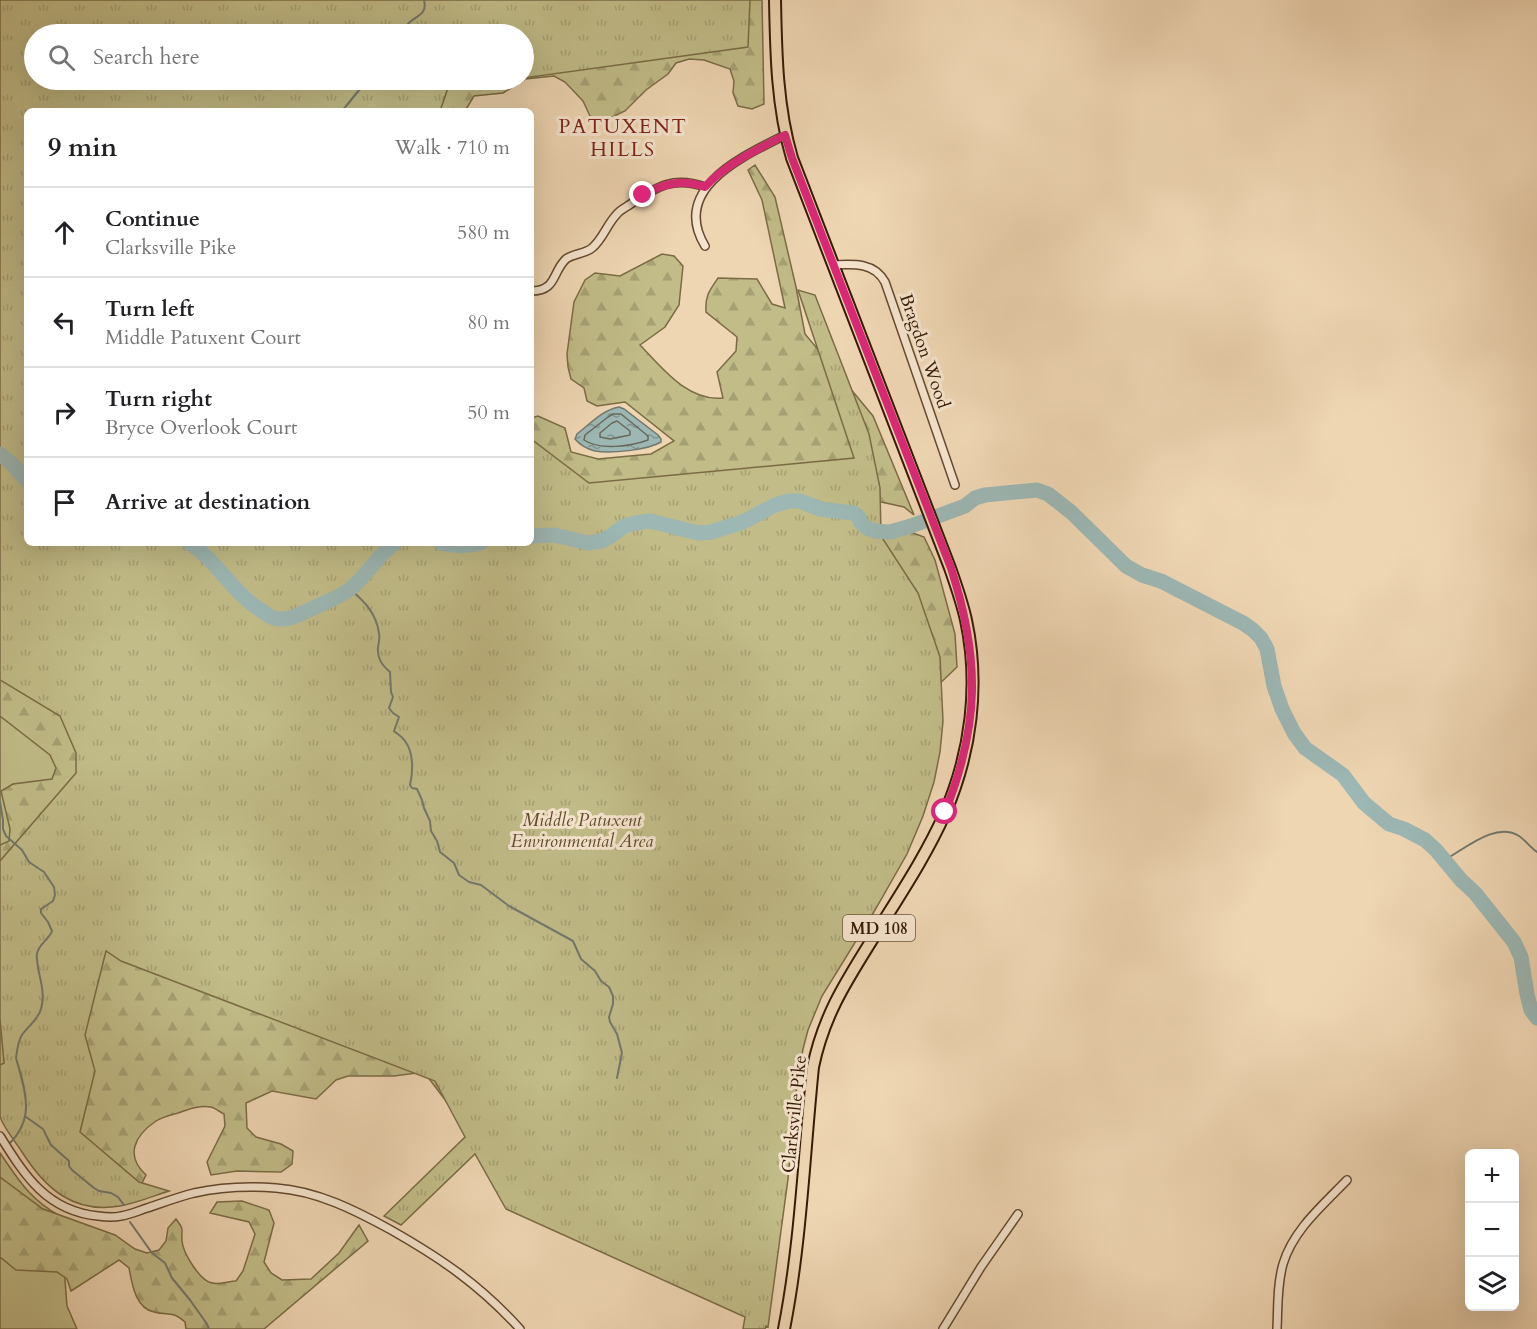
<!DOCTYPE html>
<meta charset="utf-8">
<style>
body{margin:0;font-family:Cardo,serif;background:#f2f2f2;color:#202124}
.controls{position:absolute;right:18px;bottom:18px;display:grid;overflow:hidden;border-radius:9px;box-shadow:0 6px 24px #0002}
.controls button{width:54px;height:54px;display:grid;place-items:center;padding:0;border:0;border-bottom:2px solid #e0e0e0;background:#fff;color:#202124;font:30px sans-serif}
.stop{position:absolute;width:18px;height:18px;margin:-14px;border:4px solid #db2777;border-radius:50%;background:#fff}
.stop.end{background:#db2777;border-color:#fff;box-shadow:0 2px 6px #0008}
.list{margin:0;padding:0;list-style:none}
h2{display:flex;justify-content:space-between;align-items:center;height:78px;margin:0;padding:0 24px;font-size:26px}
h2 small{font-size:20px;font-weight:400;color:#757577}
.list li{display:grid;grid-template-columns:39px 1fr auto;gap:18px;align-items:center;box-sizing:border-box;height:90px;padding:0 24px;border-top:2px solid #e0e0e0}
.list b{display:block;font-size:22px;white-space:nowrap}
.list p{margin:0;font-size:20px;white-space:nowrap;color:#757577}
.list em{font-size:20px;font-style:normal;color:#757577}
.icon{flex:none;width:33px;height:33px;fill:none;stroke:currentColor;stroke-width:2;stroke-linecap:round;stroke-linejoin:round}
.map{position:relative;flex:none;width:1537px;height:1329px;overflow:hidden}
.search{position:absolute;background:#fff;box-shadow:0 6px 24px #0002;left:24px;top:24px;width:510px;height:66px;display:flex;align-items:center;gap:15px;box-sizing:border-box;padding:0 21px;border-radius:33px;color:#757577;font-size:22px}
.panel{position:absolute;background:#fff;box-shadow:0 6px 24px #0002;left:24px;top:108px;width:510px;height:438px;border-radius:9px}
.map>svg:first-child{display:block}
.grass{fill:#c1bc88;stroke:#7b6b45;stroke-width:1.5}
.forest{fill:url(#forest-firs);stroke:#7b6b45;stroke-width:1.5;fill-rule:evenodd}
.park{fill:url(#park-tufts);stroke:#7b6b45;stroke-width:1.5}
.water{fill:url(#water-ripples);stroke:#73786d;stroke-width:1.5}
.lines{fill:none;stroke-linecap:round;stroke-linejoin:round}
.shore{stroke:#68685b;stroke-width:1.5}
.stream{stroke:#73786d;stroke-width:2}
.river{stroke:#9cb7b4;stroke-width:15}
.minor-casing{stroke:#64492e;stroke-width:10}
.primary-casing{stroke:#351a02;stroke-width:14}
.minor{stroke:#f5e4ce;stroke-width:7}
.primary{stroke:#efd6b3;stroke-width:10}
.route{stroke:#db2777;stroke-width:8}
.labels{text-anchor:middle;stroke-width:6;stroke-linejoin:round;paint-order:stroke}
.shield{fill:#f5e4ce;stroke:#6f573f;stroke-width:1.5}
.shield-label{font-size:16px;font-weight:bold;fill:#351a02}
.street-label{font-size:18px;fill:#351a02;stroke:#f5e4ce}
.park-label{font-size:18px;font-style:italic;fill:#5f4b2a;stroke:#f5e4ce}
.neighbourhood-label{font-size:20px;letter-spacing:1.5px;fill:#7a1f14;stroke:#f5e4ce}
</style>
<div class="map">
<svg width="1537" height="1329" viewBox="0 0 1537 1329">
<defs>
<pattern id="forest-firs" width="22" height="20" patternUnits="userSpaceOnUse" patternTransform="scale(1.5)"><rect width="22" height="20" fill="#c1bc88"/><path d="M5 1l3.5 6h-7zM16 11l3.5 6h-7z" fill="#a6a174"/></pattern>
<pattern id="park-tufts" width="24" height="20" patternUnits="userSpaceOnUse" patternTransform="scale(1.5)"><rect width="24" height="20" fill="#c1bc88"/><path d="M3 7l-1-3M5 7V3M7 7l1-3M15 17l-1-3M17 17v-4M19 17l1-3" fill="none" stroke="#a6a174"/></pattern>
<pattern id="water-ripples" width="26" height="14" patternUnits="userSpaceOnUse" patternTransform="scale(1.5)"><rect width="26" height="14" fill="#9cb7b4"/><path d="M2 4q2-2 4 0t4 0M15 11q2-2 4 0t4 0" fill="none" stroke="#809490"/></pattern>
</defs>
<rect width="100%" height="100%" fill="#efd6b3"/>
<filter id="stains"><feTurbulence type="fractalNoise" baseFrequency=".00333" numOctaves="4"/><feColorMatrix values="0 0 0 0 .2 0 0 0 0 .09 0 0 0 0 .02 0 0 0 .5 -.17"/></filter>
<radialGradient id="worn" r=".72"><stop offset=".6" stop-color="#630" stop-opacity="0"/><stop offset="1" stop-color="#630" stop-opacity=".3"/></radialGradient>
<path class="grass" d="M 0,680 L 76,753 L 0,861 Z
M 0,1153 C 18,1179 30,1200 60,1216 L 67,1306 L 77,1329 L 0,1329 Z"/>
<path class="forest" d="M 0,0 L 762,0 L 764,104 L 752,109 L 738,106 L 733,93 L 734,81 L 730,69 L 704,60 L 689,59 L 676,63 L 668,74 L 646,90 L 625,111 L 602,122 L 590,116 L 583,101 L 565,82 L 554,76 L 525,79 L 503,93 L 474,96 L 465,111 L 27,111 L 27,543 L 531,543 L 531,418 L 538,416 L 565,428 L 571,452 L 598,459 L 651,454 L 674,441 L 625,402 L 597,406 L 587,401 L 584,388 L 571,379 L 568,367 L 567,354 L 574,302 L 585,280 L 595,273 L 620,276 L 662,254 L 674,256 L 683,266 L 679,305 L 665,327 L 640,345 C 662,368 688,402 723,398 L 717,372 L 736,351 L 737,337 L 706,312 C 705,296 709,291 718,278 L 757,279 L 772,304 L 785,308 L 762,200 L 748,170 L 755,165 L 775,197 L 796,287 L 805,334 L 873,416 L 914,515 L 904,507 L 817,488 L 854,536 L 908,531 L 924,537 L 935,560 L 955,634 L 957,667 L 471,1134 L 424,1072 L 394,1076 L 348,1076 L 336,1080 L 316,1099 L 272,1091 L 246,1103 L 247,1128 L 256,1137 L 281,1144 L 293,1151 L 292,1164 L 281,1172 L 237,1171 L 211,1175 L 207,1162 L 225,1126 L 224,1114 C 220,1112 215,1108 211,1107 C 200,1105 189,1109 178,1113 C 171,1115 162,1117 156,1121 C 134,1136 125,1156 146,1175 L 140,1187 L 0,1102 L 0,845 L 9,841 L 10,829 L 1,791 L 13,784 L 52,779 L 56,768 L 50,755 L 0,716 ZM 34,34 L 524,34 L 524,80 L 34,80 Z
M 0,1177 L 43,1209 L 115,1235 L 135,1249 L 147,1253 L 159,1250 L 166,1241 L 168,1228 L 176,1219 C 185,1231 181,1228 182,1241 C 183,1253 200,1281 212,1283 C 219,1285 229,1281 236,1281 L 243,1271 L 255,1234 L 249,1222 L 210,1213 L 217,1202 L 242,1201 L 269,1210 L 274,1223 L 264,1262 L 271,1273 L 282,1280 L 311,1279 L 339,1253 L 359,1225 L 368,1241 L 264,1329 L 186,1329 L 185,1322 C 171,1310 169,1316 154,1312 C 135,1308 132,1283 129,1268 L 119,1260 L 71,1291 L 67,1279 L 57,1272 L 16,1270 L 0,1257 Z"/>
<path class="park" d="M 0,0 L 750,0 L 748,47 L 524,78 L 524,34 L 34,34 L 34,80 L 510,80 L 448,88 L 440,111 L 27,111 L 27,543 L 531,543 L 531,439 L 589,483 L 854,458 L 798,290 L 815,295 L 869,434 L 880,488 L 881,536 L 918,593 L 940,657 L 943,721 L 940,752 L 934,782 L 923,816 L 907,854 L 875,910 L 822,996 L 808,1030 L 803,1049 L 796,1093 L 788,1179 L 768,1327 L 766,1326 L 765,1329 L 743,1329 L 745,1317 L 506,1209 L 475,1154 L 401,1225 L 384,1216 L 465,1137 L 435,1081 L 121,961 L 106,951 L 85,1035 L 95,1071 L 80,1132 L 139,1182 L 169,1191 C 153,1196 137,1203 120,1206 C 73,1214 45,1188 22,1152 C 17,1144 1,1124 0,1116 C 0,1103 0,1080 0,1065 L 4,1063 L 0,1019 L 0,861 L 76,773 L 76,753 L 60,716 L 0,680 Z"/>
<path class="water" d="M 619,407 L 624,409 L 658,435 L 661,439 L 661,442 C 648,450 610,454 595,451 C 587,449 580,445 575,439 L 577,434 C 590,424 602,410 619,407 Z"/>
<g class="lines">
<path class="shore" d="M 613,414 L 621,414 L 648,436 L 648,440 C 632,446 600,451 584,440 L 585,435 L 608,417 Z
M 617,421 L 630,431 L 630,435 L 610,439 L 600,437 L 600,433 L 612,423 Z"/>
<path class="stream" d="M 407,34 L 407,25 C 415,15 428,16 424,0
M 342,111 L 360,89 L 372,80
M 350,589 C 365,602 376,613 379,633 C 380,638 379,642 378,647 C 377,659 382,665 390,672 L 391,692 L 393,697 L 389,708 L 393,713 L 399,717 L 394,731 C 397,734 402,736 405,741 C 414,753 413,772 410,785 L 412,788 L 417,789 L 422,800 L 424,808 L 430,821 L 431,831 L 437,841 L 440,852 L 454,863 L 459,875 L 469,882 L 481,885 L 509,906 L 573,941 L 581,959 L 595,971 L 601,981 L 609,987 L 613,996 L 613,1004 L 609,1017 L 610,1022 L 617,1034 L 622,1053 L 617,1078
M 0,802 L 3,820 L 3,829 L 6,836 L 22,850 L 29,862 L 44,872 L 54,887 L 55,895 L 53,901 L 41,909 L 41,913 L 48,922 L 52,931 C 49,940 38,944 37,954 C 36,958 38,964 38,968 C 41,982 45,995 41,1009 C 38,1020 28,1026 22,1035 C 18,1041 17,1050 16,1058 C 25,1090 36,1118 9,1144
M 1444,860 C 1464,850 1495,821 1519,836 C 1525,840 1530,847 1537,852
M 26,1117 L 43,1129 L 51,1145 L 69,1161 L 69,1166 L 72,1170 L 94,1188 L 99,1191 L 111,1193 L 118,1197 L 124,1205
M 130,1222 L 152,1253 L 165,1263 L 172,1278 L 190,1300 L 207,1324 L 209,1329"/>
<path class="river" d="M 0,454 L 12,464 L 27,481
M 531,536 L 554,535 L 588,543 L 601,541 L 611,536 L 624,526 L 636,523 L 650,521 L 698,533 L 711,532 L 743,522 L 775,505 L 789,501 L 800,501 L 820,509 L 853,513 L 858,516 L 861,523 L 867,528 L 875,531 L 890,532 L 911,526 L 965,506 L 975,498 L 985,495 L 1037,490 L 1048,494 L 1071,512 L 1126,566 L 1142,575 L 1161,581 L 1243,623 L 1253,630 L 1261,638 L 1267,649 L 1274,686 L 1282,709 L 1294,733 L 1305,748 L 1343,775 L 1364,803 L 1389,824 L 1404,829 L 1425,840 L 1436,850 L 1461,880 L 1475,893 L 1514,942 L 1521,957 L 1527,994 L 1531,1010 L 1537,1018
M 189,543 C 218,561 233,594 262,611 C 266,613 270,617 274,618 C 288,622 302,613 313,608 C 325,603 339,597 350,589 C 367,576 377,555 395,543
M 441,543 C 456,547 467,546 481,543"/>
<g class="minor-casing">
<path id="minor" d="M 705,246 C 670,188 744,156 785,135
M 833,265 C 853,264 874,262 885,282 L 955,485
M 531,291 C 557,291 552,272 566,259 C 574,253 585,254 592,248 C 603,239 607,224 617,214 C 621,209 627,207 632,203 C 658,186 674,176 705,187
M 0,1136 C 25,1176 47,1211 98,1216 C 105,1217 113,1218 121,1216 C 129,1215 138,1211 147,1208 C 162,1203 178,1197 194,1193 C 221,1187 249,1186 276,1188 C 317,1191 355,1210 391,1230 C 442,1259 480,1285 520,1329
M 943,1329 L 981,1267 L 1018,1214
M 1277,1329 C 1278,1308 1277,1285 1283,1264 C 1293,1230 1323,1205 1347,1180"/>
</g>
<g class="primary-casing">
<path id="primary" d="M 775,0 C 776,54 777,107 792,158 L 950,568 C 956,585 962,602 966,620 C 980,685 971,753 945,813 C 926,856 899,896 875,935 C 847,980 824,1014 813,1067 C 804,1154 801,1243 784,1329"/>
</g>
<use href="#minor" class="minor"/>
<use href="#primary" class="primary"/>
</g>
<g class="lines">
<path class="route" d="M 643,195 C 665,183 681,179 705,187 C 725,164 759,149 785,135 L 792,158 L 951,568 C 980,658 980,724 945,812"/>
</g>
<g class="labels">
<rect class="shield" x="843" y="915" width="72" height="26" rx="4.5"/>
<g class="shield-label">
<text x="879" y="934">MD 108</text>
</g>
<g class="street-label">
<text transform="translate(925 351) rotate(71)" y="6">Bragdon Wood</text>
<text transform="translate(794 1114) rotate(-84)" y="6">Clarksville Pike</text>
</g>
<g class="park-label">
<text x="582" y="826">Middle Patuxent<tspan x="582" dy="21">Environmental Area</tspan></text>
</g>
<g class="neighbourhood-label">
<text x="623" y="133">PATUXENT<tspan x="623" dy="23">HILLS</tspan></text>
</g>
</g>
<rect width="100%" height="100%" filter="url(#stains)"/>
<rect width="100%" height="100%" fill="url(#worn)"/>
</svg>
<div class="controls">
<button>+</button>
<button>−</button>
<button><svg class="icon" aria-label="layers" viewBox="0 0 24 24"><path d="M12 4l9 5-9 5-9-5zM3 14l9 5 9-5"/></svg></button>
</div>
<div class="stop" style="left:945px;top:812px"></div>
<div class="stop end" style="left:643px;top:195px"></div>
<div class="search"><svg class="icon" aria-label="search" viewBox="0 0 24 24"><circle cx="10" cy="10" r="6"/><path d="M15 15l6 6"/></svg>Search here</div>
<section class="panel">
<h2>9 min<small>Walk · 710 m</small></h2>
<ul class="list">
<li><svg class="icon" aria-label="ahead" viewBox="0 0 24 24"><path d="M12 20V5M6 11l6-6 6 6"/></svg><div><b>Continue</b><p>Clarksville Pike</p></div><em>580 m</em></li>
<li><svg class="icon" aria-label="left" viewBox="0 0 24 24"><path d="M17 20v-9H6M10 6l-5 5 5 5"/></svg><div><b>Turn left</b><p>Middle Patuxent Court</p></div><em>80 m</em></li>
<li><svg class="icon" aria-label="right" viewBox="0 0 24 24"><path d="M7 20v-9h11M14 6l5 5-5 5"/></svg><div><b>Turn right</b><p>Bryce Overlook Court</p></div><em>50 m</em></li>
<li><svg class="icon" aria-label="arrive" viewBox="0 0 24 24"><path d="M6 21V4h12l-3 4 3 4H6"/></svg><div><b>Arrive at destination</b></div></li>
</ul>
</section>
</div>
